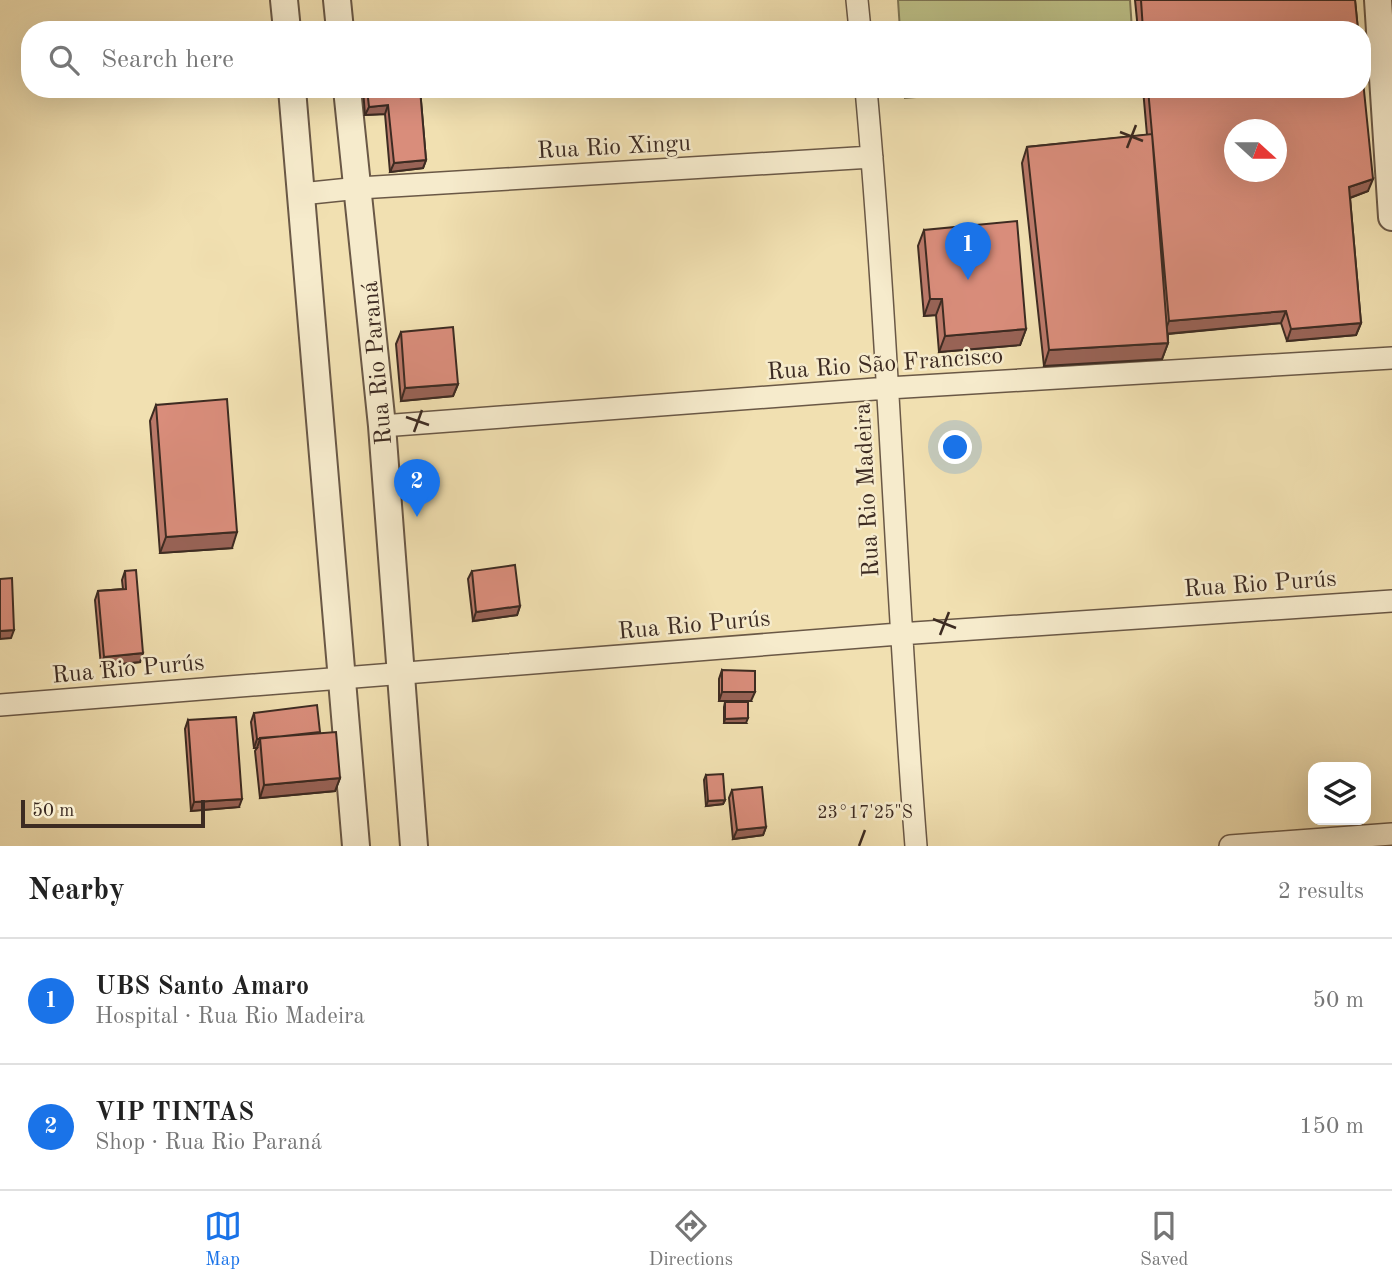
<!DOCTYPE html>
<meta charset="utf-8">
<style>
body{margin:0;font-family:"Old Standard TT",serif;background:#f2f2f2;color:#222}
.controls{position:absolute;right:21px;bottom:21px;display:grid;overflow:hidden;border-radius:14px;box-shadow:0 7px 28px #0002}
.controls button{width:63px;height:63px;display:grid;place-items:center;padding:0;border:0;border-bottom:2px solid #e0e0e0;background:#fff;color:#222;font:35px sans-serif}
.compass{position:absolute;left:1224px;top:119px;width:63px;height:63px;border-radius:50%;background:#fff;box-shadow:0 7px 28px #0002;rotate:111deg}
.scale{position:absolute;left:21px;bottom:18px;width:184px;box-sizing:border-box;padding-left:7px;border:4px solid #3d2b22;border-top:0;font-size:19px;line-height:24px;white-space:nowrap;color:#3d2b22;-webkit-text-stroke:5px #f6ebcc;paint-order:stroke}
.you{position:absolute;left:956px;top:448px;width:24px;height:24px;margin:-18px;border:5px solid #fff;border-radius:50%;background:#1a73e8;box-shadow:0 0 0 10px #1a73e833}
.badge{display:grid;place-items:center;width:46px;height:46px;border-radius:50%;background:#1a73e8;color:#fff;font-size:23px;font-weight:700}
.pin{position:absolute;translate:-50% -58px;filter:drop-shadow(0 2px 4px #0008)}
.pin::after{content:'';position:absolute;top:37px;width:24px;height:21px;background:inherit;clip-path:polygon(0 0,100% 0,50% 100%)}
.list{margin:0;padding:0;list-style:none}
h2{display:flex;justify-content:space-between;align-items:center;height:91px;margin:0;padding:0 28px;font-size:30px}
h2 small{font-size:23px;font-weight:400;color:#767676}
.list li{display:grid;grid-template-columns:46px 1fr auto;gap:21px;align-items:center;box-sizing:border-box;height:126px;padding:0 28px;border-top:2px solid #e0e0e0}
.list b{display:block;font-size:26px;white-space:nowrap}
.list p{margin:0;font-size:23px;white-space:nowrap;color:#767676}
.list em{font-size:23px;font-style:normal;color:#767676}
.icon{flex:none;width:38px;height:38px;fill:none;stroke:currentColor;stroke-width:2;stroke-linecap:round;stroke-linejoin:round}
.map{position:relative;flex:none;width:1392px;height:846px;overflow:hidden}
.search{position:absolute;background:#fff;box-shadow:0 7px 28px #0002;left:21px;right:21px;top:21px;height:77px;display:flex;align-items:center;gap:18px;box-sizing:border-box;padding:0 24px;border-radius:28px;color:#767676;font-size:26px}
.sheet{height:343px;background:#fff}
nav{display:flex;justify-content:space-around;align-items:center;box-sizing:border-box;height:98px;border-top:2px solid #e0e0e0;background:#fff;font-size:19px;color:#767676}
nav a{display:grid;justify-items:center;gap:4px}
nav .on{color:#1a73e8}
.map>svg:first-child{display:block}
.pitch{fill:#bec188;stroke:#7e7655;stroke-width:2}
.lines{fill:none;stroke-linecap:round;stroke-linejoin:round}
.minor-casing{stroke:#6a5846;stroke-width:24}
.tertiary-casing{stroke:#6a5846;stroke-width:30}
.minor{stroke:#f6ebcc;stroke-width:21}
.tertiary{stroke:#f6ebcc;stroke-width:26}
.wall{fill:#bb796a;stroke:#3d2b22;stroke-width:2}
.shaded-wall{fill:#986356;stroke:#3d2b22;stroke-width:2}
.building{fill:#d98d7b;stroke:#3d2b22;stroke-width:2;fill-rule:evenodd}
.ticks{fill:none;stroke:#3d2b22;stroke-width:2.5}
.labels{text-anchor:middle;stroke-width:5;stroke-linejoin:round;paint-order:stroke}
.street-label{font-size:24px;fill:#3d2b22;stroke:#f6ebcc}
.ticks-label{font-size:18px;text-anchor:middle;fill:#3d2b22;stroke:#f6ebcc;stroke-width:5;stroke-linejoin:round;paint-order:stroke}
</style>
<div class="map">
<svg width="1392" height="846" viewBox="0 0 1392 846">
<rect width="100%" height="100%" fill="#f1e0b1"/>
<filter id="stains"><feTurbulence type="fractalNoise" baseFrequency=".00286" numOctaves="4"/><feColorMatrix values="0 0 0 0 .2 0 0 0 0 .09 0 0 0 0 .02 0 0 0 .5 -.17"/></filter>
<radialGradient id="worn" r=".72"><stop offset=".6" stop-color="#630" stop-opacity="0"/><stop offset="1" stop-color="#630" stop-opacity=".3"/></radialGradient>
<path class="pitch" d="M 898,0 L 1130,0 L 1132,30 L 900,30 Z
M 905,89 L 1014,89 L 905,98 Z"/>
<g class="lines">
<g class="minor-casing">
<path id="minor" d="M 857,0 L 860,30
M 866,89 C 889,341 896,594 916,846
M 301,194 L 359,188 L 872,157
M 382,426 L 888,388 L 1392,358
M 0,705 L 899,634 L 1392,601
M 1230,846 L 1392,834"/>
</g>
<g class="tertiary-casing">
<path id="tertiary" d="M 284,0 L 287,30
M 337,0 L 340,30
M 1378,0 L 1392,217
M 292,89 L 356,846
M 347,89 L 382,426 L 414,846"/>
</g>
<use href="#minor" class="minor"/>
<use href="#tertiary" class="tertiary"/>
</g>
<path class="wall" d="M 1135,0 L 1355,0 L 1358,30 L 1138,30 Z
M 363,89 L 420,89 L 426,160 L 423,168 L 390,172 L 385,114 L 365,115 Z
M 1143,89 L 1362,89 L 1368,191 L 1350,198 L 1361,323 L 1356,335 L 1287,341 L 1281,323 L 1168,334 L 1168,343 L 1162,359 L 1044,366 L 1022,163 L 1027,147 L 1147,135 Z
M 924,230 L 1026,329 L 1020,345 L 939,352 L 936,315 L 924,316 L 918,246 Z
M 401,332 L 458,384 L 453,396 L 401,401 L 396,344 Z
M 156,405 L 232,548 L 160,553 L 150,421 Z
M 125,571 L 140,662 L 101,666 L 95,600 L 98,591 L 123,589 L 122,580 Z
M 472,571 L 520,606 L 517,615 L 473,621 L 468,579 Z
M 722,670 L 751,701 L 719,701 L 719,679 Z
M 725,702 L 746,723 L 724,723 L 724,707 Z
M 254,713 L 320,732 L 340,778 L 335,791 L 260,798 L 255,751 L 257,748 L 254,748 L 251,722 Z
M 188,720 L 239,807 L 191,811 L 185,729 Z
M 706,775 L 725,800 L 723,804 L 706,806 L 704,780 Z
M 732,790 L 766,827 L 763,835 L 733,839 L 729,798 Z"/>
<path class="shaded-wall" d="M 388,105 L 385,114 L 365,115 L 369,107 Z
M 426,160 L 423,168 L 390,172 L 394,163 Z
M 1373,179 L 1368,191 L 1344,200 L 1349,187 Z
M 930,299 L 942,299 L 936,315 L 924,316 Z
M 1286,311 L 1281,323 L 1164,334 L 1169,321 Z
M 1361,323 L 1356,335 L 1287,341 L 1291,329 Z
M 1026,329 L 1020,345 L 939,352 L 945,336 Z
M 1168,343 L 1162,359 L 1044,366 L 1049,350 Z
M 458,384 L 453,396 L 401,401 L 405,388 Z
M 237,532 L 232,548 L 160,553 L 166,537 Z
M 520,606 L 517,615 L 473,621 L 476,612 Z
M 14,630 L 11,638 L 0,639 L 0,631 Z
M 143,653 L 140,662 L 101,666 L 104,657 Z
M 722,692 L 755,692 L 751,701 L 719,701 Z
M 748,718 L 746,723 L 724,723 L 725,719 Z
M 257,739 L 260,739 L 257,748 L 254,748 Z
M 340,778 L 335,791 L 260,798 L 264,785 Z
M 242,799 L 239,807 L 191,811 L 194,802 Z
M 725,800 L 723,804 L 706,806 L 708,801 Z
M 766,827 L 763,835 L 733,839 L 737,830 Z"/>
<path class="building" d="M 1141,0 L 1355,0 L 1358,30 L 1143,30 Z
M 1362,71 L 1373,179 L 1349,187 L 1361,323 L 1291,329 L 1286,311 L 1169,321 L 1148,89 L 1362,89 ZM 1235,130 L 1277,130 L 1277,172 L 1235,172 Z
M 367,89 L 420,89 L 426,160 L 394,163 L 388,105 L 369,107 Z
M 1152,134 L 1168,343 L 1049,350 L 1027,147 Z
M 1017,221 L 1026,329 L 945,336 L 942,299 L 930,299 L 924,230 Z
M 453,327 L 458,384 L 405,388 L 401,332 Z
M 227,399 L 237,532 L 166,537 L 156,405 Z
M 515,565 L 520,606 L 476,612 L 472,571 Z
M 136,570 L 143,653 L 104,657 L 98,591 L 126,589 L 125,571 Z
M 12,578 L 14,630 L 0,631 L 0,579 Z
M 722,670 L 755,671 L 755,692 L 722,692 Z
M 725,702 L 748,702 L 748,718 L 725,719 Z
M 317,705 L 320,732 L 257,739 L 254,713 Z
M 236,717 L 242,799 L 194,802 L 188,720 Z
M 336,732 L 340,778 L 264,785 L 260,738 Z
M 723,774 L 725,800 L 708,801 L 706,775 Z
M 762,787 L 766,827 L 737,830 L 732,790 Z"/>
<path class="ticks" d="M 1120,132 L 1143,141M 1127,148 L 1136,125M 406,417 L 429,425M 414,432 L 422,410M 933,619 L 956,628M 940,635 L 949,612M 859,846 L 865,830"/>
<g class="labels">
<g class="street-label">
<text transform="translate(614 146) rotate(-3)" y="8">Rua Rio Xingu</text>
<text transform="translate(376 363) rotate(-95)" y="8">Rua Rio Paraná</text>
<text transform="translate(885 363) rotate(-4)" y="8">Rua Rio São Francisco</text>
<text transform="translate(866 490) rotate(-93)" y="8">Rua Rio Madeira</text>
<text transform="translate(1260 583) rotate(-4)" y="8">Rua Rio Purús</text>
<text transform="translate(694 624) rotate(-5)" y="8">Rua Rio Purús</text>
<text transform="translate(128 668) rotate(-5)" y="8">Rua Rio Purús</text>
</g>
</g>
<g class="ticks-label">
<text x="865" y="818">23°17'25"S</text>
</g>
<rect width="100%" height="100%" filter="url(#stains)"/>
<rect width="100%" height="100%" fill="url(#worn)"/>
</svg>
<div class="controls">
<button><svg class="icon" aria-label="layers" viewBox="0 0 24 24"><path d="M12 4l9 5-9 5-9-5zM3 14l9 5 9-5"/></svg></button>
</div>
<svg class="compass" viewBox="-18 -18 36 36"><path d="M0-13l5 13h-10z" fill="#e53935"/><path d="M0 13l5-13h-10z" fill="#767676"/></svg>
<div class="scale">50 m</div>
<div class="you"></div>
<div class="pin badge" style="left:968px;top:280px">1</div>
<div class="pin badge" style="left:417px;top:517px">2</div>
<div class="search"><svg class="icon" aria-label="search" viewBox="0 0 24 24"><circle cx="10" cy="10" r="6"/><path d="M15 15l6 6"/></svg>Search here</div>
</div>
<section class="sheet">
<h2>Nearby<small>2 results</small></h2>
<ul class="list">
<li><span class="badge">1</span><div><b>UBS Santo Amaro</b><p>Hospital · Rua Rio Madeira</p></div><em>50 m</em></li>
<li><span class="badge">2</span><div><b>VIP TINTAS</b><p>Shop · Rua Rio Paraná</p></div><em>150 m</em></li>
</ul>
</section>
<nav>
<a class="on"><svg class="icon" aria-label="map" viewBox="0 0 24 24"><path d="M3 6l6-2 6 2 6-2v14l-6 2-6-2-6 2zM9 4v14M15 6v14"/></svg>Map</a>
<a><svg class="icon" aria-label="directions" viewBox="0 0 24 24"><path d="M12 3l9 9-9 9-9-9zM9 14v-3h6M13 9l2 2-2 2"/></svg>Directions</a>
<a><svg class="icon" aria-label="saved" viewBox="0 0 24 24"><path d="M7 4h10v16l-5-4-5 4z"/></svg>Saved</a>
</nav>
